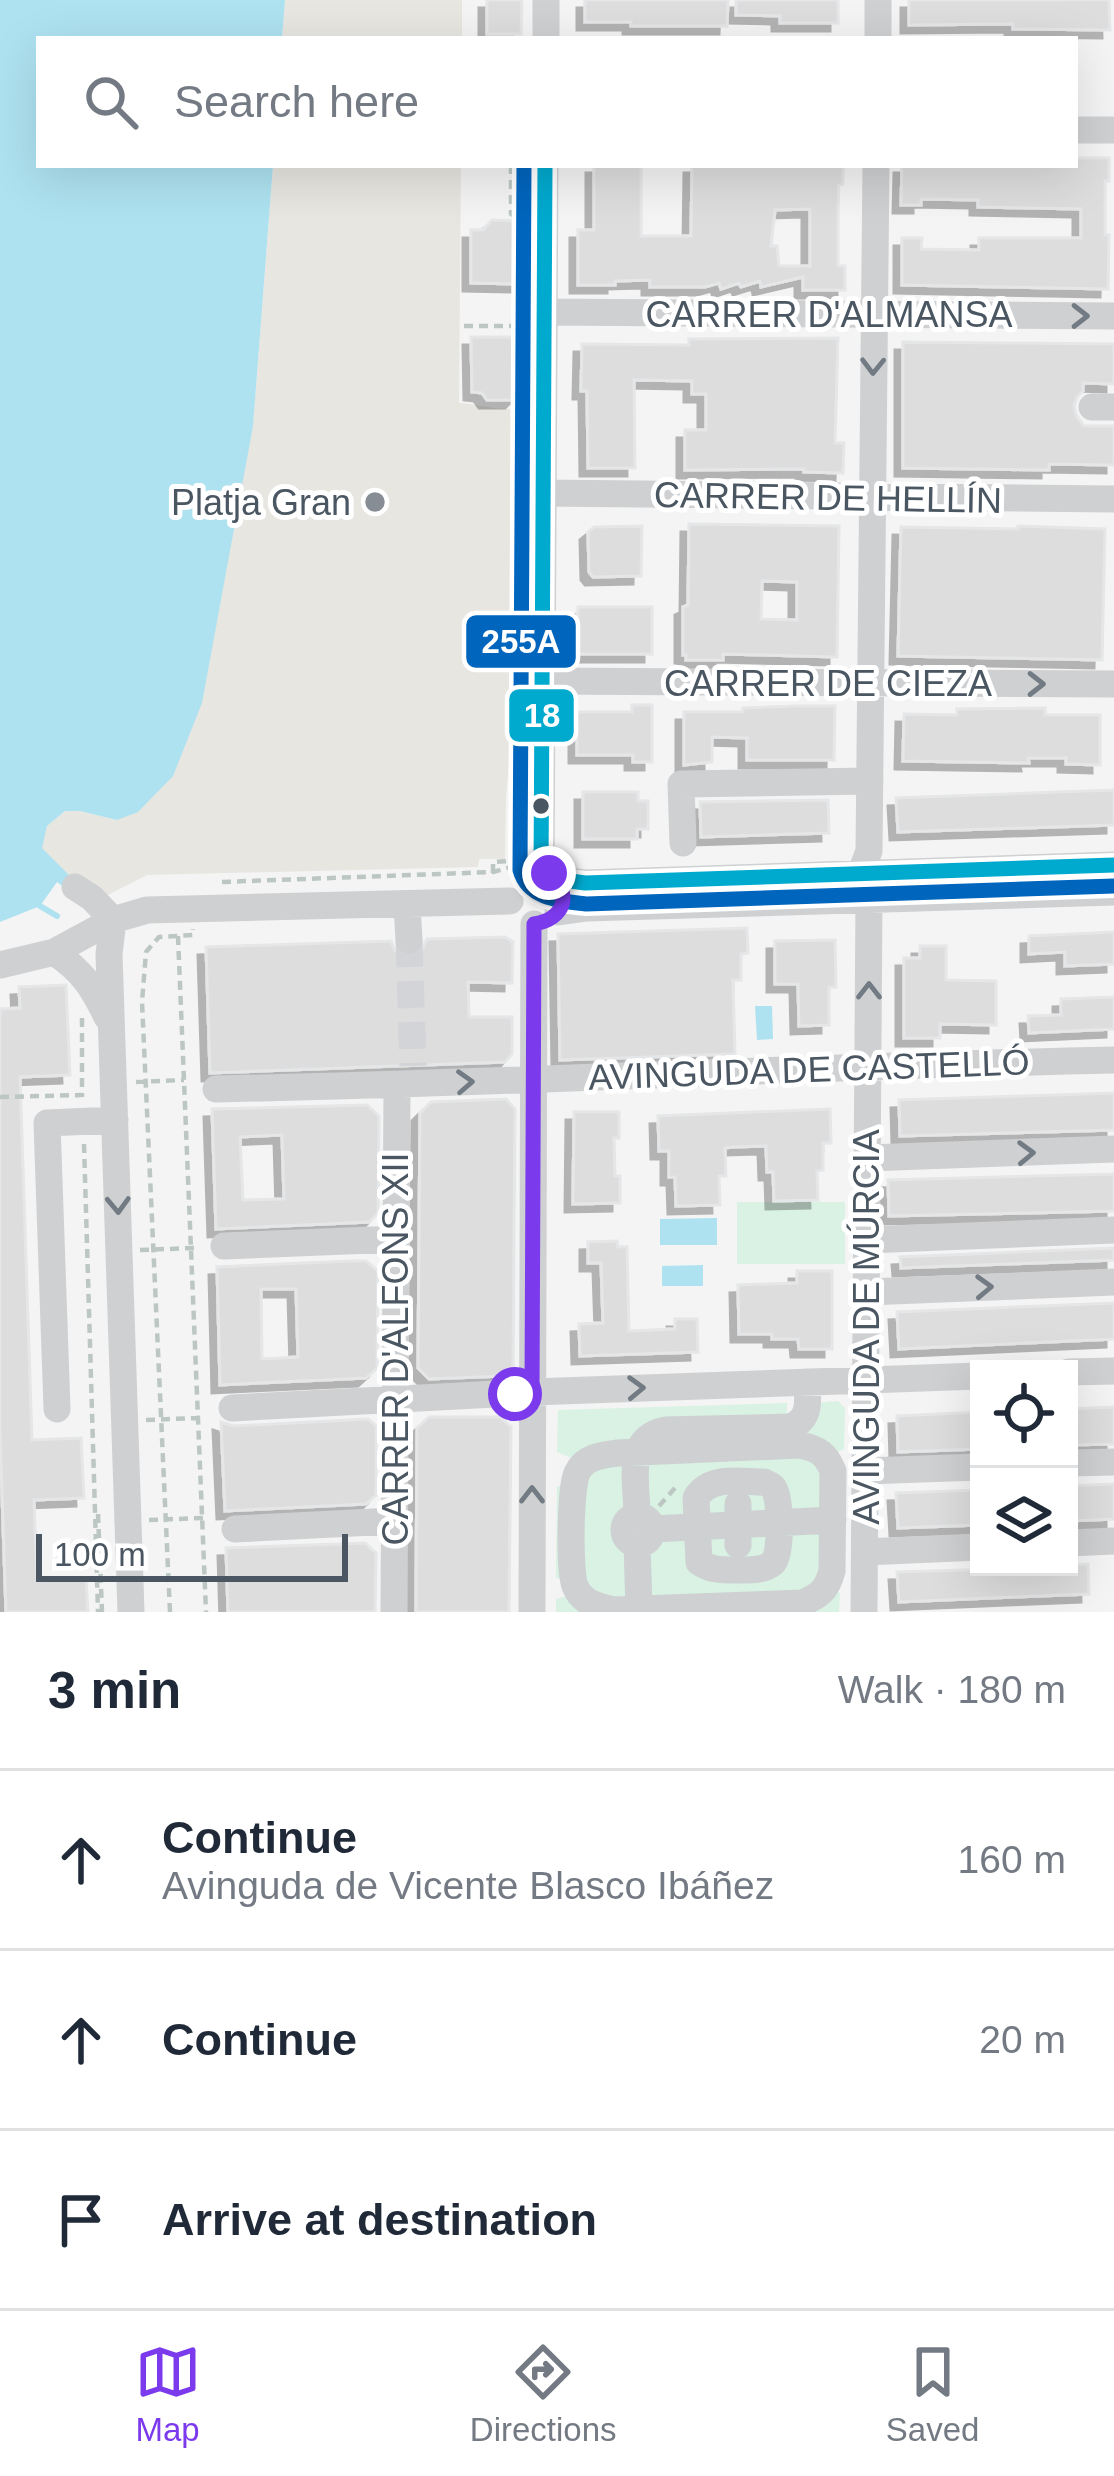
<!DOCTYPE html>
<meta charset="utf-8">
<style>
body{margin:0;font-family:Arial,sans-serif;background:#f2f2f3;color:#1f2937}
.controls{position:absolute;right:36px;bottom:36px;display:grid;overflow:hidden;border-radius:0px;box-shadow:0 12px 48px #0002}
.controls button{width:108px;height:108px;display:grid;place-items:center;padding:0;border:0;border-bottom:3px solid #e0e1e3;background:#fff;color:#1f2937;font:60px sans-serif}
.scale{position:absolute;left:36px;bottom:30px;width:312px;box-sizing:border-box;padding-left:12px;border:6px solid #4a5661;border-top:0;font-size:33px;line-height:42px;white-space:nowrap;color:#4a5661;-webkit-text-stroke:9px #fff;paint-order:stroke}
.stop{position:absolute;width:36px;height:36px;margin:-27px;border:9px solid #7c3aed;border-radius:50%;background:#fff}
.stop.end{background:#7c3aed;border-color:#fff;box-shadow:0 3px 12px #0008}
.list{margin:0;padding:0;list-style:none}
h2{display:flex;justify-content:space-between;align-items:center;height:156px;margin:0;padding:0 48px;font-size:51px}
h2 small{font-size:39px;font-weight:400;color:#747a83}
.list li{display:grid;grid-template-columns:78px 1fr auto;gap:36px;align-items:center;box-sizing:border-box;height:180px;padding:0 48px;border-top:3px solid #e0e1e3}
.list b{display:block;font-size:45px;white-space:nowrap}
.list p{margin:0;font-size:39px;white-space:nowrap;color:#747a83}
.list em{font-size:39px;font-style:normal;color:#747a83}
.icon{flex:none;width:66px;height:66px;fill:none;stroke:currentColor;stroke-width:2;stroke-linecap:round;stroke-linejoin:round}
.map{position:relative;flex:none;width:1114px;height:1612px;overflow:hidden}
.search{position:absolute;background:#fff;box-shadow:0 12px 48px #0002;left:36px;right:36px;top:36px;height:132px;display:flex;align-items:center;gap:30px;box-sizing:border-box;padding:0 42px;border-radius:0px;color:#747a83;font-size:45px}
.sheet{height:696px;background:#fff}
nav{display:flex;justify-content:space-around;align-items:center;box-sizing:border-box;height:168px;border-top:3px solid #e0e1e3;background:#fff;font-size:33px;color:#747a83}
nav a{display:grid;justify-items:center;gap:6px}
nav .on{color:#7c3aed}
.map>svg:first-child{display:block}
.green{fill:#d9f2e3}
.sand{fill:#e7e6e1}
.water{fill:#aee2f0}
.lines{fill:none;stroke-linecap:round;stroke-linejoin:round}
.stream{stroke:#aee2f0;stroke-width:6}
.building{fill:#ddddde;stroke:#e5e6e7;stroke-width:3;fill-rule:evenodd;filter:url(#shadow)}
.minor-tunnel{stroke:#d2d4d7;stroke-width:27;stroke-dasharray:27 14;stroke-linecap:butt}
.path{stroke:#bcc7c4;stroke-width:4.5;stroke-dasharray:9 6;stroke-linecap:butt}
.minor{stroke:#ced0d2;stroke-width:27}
.minor-bridge{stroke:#ced0d2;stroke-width:27}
.bus-1-casing{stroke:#fff;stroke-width:24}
.bus-2-casing{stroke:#fff;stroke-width:24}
.bus-1{stroke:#00a9ce;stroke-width:15}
.bus-2{stroke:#0065bd;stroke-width:15}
.oneway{stroke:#727b83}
.route{stroke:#7c3aed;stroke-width:15}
.poi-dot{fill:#868d94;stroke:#fff;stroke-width:4.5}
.bus-dot{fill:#4a5661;stroke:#fff;stroke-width:4.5}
.labels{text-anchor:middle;stroke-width:10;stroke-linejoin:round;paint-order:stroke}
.street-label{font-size:36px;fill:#4a5661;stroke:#fff}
.poi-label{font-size:36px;fill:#4a5661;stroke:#fff;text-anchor:end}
.line-badge{stroke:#fff;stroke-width:4.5}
.badge-label{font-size:33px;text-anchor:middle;font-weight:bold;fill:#fff}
</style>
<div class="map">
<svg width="1114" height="1612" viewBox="0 0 1114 1612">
<defs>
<filter id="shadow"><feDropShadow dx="-8" dy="8" stdDeviation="0" flood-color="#0004"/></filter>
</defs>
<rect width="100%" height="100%" fill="#f4f4f4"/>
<path class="green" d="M 737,1202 L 845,1202 L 845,1264 L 737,1264 Z
M 838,1401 L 845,1408 L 844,1449 L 836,1453 L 835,1590 L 840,1593 L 839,1612 L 556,1612 L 556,1599 L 567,1596 L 561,1579 L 556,1578 L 557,1486 L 563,1486 L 572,1458 L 557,1452 L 558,1410 L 787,1403 L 787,1413 L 815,1414 L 816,1403 Z"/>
<path class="sand" d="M 285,0 L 462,0 L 462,39 L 282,39 Z
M 273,165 L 461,165 L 459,403 C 476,404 492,409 510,409 L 511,577 L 524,584 L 522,752 L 510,753 L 506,797 L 505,859 L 479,859 L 478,867 L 147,875 L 104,897 L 77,883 L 41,848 L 47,826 L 65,811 L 80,811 L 117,820 L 253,426 Z"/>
<path class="water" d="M 0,0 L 285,0 L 282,39 L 39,39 L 39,165 L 273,165 L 253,426 L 202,703 L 173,776 L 138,812 L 117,820 L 80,811 L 65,811 L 47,826 L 42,848 L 77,883 L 71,892 L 57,882 L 40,906 L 0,922 Z
M 755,1006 L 772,1006 L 773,1039 L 757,1040 Z
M 717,1218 L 717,1245 L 660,1245 L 660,1219 Z
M 703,1265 L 703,1286 L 662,1286 L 662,1266 Z"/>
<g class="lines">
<path class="stream" d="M 40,906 L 57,916"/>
</g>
<path class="building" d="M 487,0 L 522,0 L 521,34 L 487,34 Z
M 585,0 L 728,0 L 727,26 L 631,26 L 631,22 L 585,22 Z
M 736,0 L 838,0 L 838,23 L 780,23 L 780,16 L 736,15 Z
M 909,0 L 1109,0 L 1110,30 L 1013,29 L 1013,24 L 909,25 Z
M 1075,158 L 1109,158 L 1109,181 L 1105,181 L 1105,235 L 1109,235 L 1108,289 L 902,285 L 902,238 L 922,238 L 921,249 L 979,250 L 979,238 L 1081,238 L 1081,209 L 978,207 L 978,200 L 921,199 L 921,205 L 901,205 L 902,165 L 1075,165 Z
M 594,165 L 641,165 L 641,236 L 691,236 L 692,165 L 843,165 L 843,184 L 839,185 L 838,209 L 838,266 L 845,266 L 845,290 L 803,290 L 803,277 L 761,287 L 760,281 L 741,287 L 739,283 L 721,289 L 719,283 L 705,287 L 650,287 L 650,280 L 615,281 L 615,285 L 578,285 L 578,230 L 594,230 ZM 810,209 L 810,266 L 779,266 L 777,246 L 771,246 L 775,210 Z
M 492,220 L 513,221 L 520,229 L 519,284 L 471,283 L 471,230 L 483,230 Z
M 471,337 L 518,337 L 519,355 L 514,360 L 520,368 L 519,394 L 513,400 L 487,400 L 482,393 L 472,392 Z
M 838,338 L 835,443 L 844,443 L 843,473 L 804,472 L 804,469 L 685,470 L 685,430 L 706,430 L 706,394 L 692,394 L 692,381 L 634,380 L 635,468 L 588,468 L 587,391 L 581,391 L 582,344 L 689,345 L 689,339 Z
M 903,342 L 1114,344 L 1114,384 L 1083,383 L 1083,391 L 1077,397 L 1074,406 L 1076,415 L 1084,426 L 1114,426 L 1114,465 L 1049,464 L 1049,470 L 903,468 Z
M 689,524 L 839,526 L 837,657 L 723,654 L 723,660 L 686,660 L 686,655 L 683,655 L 683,607 L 688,605 ZM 762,581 L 797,582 L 797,620 L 761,619 Z
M 642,526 L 641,576 L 593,577 L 589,572 L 588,532 L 594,527 Z
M 1018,526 L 1105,529 L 1102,660 L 898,656 L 901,527 L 1018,529 Z
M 578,607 L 652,607 L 652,654 L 577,654 Z
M 632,705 L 652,705 L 652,762 L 633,762 L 633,755 L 577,755 L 577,712 L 632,712 Z
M 797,706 L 835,706 L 834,760 L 747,760 L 747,738 L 712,737 L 712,762 L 684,765 L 684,712 L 743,712 L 743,708 Z
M 1045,708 L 1045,715 L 1100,715 L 1100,765 L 1066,764 L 1066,758 L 1028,758 L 1029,763 L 903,761 L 904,714 L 957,715 L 957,709 Z
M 1114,790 L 1114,825 L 898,832 L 896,798 Z
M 583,792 L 638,792 L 638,801 L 648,801 L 648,829 L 637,829 L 637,839 L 583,839 Z
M 828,800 L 829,833 L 701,837 L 700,802 Z
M 747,928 L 748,953 L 741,954 L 741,980 L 733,980 L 735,1054 L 560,1060 L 558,934 Z
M 1114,932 L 1114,964 L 1065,966 L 1065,952 L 1029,954 L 1029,936 Z
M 505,937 L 513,942 L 512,983 L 468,982 L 469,1017 L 512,1017 L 512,1054 L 505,1062 L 210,1073 L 206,947 L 391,941 L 395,951 L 409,958 L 420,954 L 427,939 Z
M 835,940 L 836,987 L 829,987 L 829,1025 L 799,1026 L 798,984 L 775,984 L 775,941 Z
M 920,946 L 946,946 L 946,980 L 996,981 L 996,1025 L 940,1024 L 940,1038 L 904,1038 L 904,958 L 920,958 Z
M 66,985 L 70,1075 L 20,1077 L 32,1440 L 81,1438 L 84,1498 L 34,1500 L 37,1581 L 86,1579 L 88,1612 L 6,1612 L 0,1435 L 0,1009 L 20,1008 L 19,987 Z
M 1114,997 L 1114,1029 L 1029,1033 L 1028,1016 L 1061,1015 L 1061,999 Z
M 1114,1093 L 1114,1130 L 900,1136 L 899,1100 Z
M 506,1099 L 515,1109 L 513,1366 L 503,1376 L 429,1379 L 418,1368 L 420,1113 L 431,1102 Z
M 367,1105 L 379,1116 L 378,1213 L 369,1222 L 216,1229 L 212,1109 ZM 282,1135 L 284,1199 L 243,1200 L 240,1137 Z
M 830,1109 L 831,1143 L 823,1143 L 823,1170 L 817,1171 L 818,1200 L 774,1201 L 773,1172 L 767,1172 L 766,1146 L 733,1147 L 725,1148 L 726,1176 L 719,1176 L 720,1205 L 676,1206 L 675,1177 L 669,1177 L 669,1151 L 659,1151 L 658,1116 Z
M 574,1112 L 619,1112 L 619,1138 L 614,1138 L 615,1176 L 620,1176 L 620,1203 L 573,1204 Z
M 1114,1174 L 1114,1211 L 889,1216 L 888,1180 Z
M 617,1241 L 618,1247 L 627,1247 L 629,1331 L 675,1329 L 675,1319 L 697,1319 L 698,1352 L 580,1356 L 579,1324 L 603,1323 L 601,1263 L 588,1263 L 588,1242 Z
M 1114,1248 L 1114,1260 L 901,1268 L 900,1257 Z
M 349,1261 L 366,1261 L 378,1271 L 377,1368 L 366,1378 L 220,1385 L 217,1267 ZM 261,1289 L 296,1289 L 298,1357 L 262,1359 Z
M 797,1271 L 832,1271 L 832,1349 L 799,1349 L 798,1339 L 772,1339 L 772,1334 L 739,1334 L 738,1285 L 797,1283 Z
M 1114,1303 L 1114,1339 L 899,1349 L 897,1312 Z
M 1114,1407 L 1114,1444 L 1069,1445 L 1069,1409 Z
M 979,1412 L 979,1449 L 898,1452 L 897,1416 Z
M 429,1417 L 500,1417 L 511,1427 L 509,1612 L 416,1612 L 417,1428 Z
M 368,1419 L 376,1426 L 376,1495 L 366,1504 L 225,1511 L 221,1422 L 233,1426 Z
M 1114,1484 L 1114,1519 L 1069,1521 L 1069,1486 Z
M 979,1490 L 979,1525 L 898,1528 L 896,1493 Z
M 365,1543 L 376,1553 L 375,1612 L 228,1612 L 226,1548 Z
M 1088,1564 L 1089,1594 L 899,1602 L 897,1572 L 1069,1567 L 1069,1565 Z"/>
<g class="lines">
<path class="minor-tunnel" d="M 409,940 L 413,1066"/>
<path class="path" d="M 511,165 L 511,214 L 521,219
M 464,326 L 518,326
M 519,407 L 513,414 L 514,517 L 522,517
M 493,873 L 493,862 L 508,861 L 517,857
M 222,882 L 493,872 L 515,866
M 178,936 L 206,1612
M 82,1018 L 82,1097
M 136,1082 L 184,1080
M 0,1097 L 82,1095
M 84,1144 L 98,1612
M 140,1250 L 194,1248
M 146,1420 L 199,1418
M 659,1506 L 675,1488
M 98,1514 L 102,1612
M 149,1520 L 203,1518
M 170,1612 L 142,1002 L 146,952 L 159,937 L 193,935 L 193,929"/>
<path class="minor" d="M 546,39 L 546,0
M 878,39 L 878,0
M 1075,130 L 1114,130
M 543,312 L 1114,316
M 1092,407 L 1114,407
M 542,493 L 1114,499
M 541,681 L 1114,684
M 683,843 L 681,784 L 870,781
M 541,870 L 545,165
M 860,875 L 869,851 L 876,165
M 556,879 L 585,883 L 1114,865
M 75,887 L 92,898 L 113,920
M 407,905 L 409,940
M 558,912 L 587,908 L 1114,892
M 113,920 L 109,954 L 131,1612
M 54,952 C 83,972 92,986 107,1017
M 0,965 L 54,952 L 113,920 L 147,910 L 510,901
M 216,1089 C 516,1083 815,1066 1114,1060
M 868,1158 L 1114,1149
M 867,1240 L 1114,1230
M 224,1246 L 396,1239
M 867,1292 L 1114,1282
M 1069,1372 L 1114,1371
M 232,1408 L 532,1392 L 979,1376
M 57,1409 L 47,1123 L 115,1120
M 800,1445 C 819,1449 826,1454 833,1471 L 832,1571 C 827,1590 820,1595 803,1603 L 613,1610 C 597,1606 582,1603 575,1586 C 569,1571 570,1488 577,1473 C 584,1457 601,1455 617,1453 Z
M 1069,1463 L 1114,1462
M 865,1471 L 979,1467
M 764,1482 C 767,1484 770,1484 773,1487 C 781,1496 782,1554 773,1563 C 764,1571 748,1570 736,1570 C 721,1570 710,1570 699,1562 L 696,1498 C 710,1475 740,1482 764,1482 Z
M 637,1516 C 637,1482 624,1438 666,1430 L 790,1427 C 811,1419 808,1402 807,1382
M624 1530a14 14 0 1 1 28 0a14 14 0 1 1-28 0Z
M 235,1529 L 393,1521
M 652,1529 L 833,1520
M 1069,1543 L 1114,1541
M 637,1544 L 639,1609
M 865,1552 L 979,1547
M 394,1612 L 397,1085
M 532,1612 L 534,924
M 864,1612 L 869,898"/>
<path class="minor-bridge" d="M 738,1545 L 738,1504"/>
<g class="bus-1-casing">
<path id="bus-1" d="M 545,165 L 541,870 L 556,879 L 585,883 L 1114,865"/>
</g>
<g class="bus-2-casing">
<path id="bus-2" d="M 524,165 L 520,870 C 528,899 560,901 586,904 L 1114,886"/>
</g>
<use href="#bus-1" class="bus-1"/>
<use href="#bus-2" class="bus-2"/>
</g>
<defs><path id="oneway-chevron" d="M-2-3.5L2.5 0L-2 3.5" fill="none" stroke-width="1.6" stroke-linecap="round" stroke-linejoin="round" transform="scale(3)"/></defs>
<g class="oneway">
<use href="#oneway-chevron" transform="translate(1080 316)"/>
<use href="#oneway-chevron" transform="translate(873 366) rotate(91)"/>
<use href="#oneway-chevron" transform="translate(1036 684)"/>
<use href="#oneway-chevron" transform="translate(869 991) rotate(-90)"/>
<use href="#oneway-chevron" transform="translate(465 1082) rotate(-3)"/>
<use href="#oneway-chevron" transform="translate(1026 1153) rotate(-2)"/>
<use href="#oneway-chevron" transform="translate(118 1205) rotate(88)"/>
<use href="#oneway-chevron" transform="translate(984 1287) rotate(-2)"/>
<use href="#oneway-chevron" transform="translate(636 1388) rotate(-2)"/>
<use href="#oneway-chevron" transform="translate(532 1495) rotate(-90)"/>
</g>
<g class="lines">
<path class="route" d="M 515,1394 L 532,1392 L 534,924 C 565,919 573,893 549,873"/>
</g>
<circle class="poi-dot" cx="375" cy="502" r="12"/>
<circle class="bus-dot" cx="541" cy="806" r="10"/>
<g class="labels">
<g class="street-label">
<text x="829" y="327">CARRER D'ALMANSA</text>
<text transform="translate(828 497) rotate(1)" y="13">CARRER DE HELLÍN</text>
<text x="828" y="696">CARRER DE CIEZA</text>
<text transform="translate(809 1069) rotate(-2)" y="13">AVINGUDA DE CASTELLÓ</text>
<text transform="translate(866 1327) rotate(-90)" y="13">AVINGUDA DE MÚRCIA</text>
<text transform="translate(395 1349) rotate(-90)" y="13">CARRER D'ALFONS XII</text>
</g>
<g class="poi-label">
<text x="351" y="515">Platja Gran</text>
</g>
</g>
<g class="line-badge">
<rect x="464" y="613" width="114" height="57" rx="12" fill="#0065bd"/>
<rect x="507" y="687" width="69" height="57" rx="12" fill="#00a9ce"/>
</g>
<g class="badge-label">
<text x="521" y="653">255A</text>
<text x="542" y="727">18</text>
</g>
</svg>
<div class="controls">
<button><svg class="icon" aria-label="locate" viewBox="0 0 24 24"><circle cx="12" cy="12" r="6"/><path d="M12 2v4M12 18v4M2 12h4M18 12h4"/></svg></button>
<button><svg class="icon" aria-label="layers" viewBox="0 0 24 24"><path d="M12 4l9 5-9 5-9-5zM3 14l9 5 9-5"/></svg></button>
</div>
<div class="scale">100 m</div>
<div class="stop" style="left:515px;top:1394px"></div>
<div class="stop end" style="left:549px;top:873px"></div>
<div class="search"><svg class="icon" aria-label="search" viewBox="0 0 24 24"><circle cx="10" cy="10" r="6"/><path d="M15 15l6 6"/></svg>Search here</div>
</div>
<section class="sheet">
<h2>3 min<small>Walk · 180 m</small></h2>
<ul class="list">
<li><svg class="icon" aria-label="ahead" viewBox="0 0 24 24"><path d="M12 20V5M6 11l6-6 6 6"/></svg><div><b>Continue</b><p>Avinguda de Vicente Blasco Ibáñez</p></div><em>160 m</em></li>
<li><svg class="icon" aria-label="ahead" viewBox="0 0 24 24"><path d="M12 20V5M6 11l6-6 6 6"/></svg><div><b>Continue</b></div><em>20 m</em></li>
<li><svg class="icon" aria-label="arrive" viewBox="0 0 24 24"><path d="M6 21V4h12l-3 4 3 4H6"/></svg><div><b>Arrive at destination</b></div></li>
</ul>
</section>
<nav>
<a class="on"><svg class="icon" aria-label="map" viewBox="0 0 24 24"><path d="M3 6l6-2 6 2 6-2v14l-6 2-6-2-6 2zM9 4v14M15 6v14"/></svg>Map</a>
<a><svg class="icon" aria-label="directions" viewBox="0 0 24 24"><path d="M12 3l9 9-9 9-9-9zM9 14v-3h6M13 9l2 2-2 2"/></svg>Directions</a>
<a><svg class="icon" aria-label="saved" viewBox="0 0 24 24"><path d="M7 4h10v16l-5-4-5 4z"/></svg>Saved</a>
</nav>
